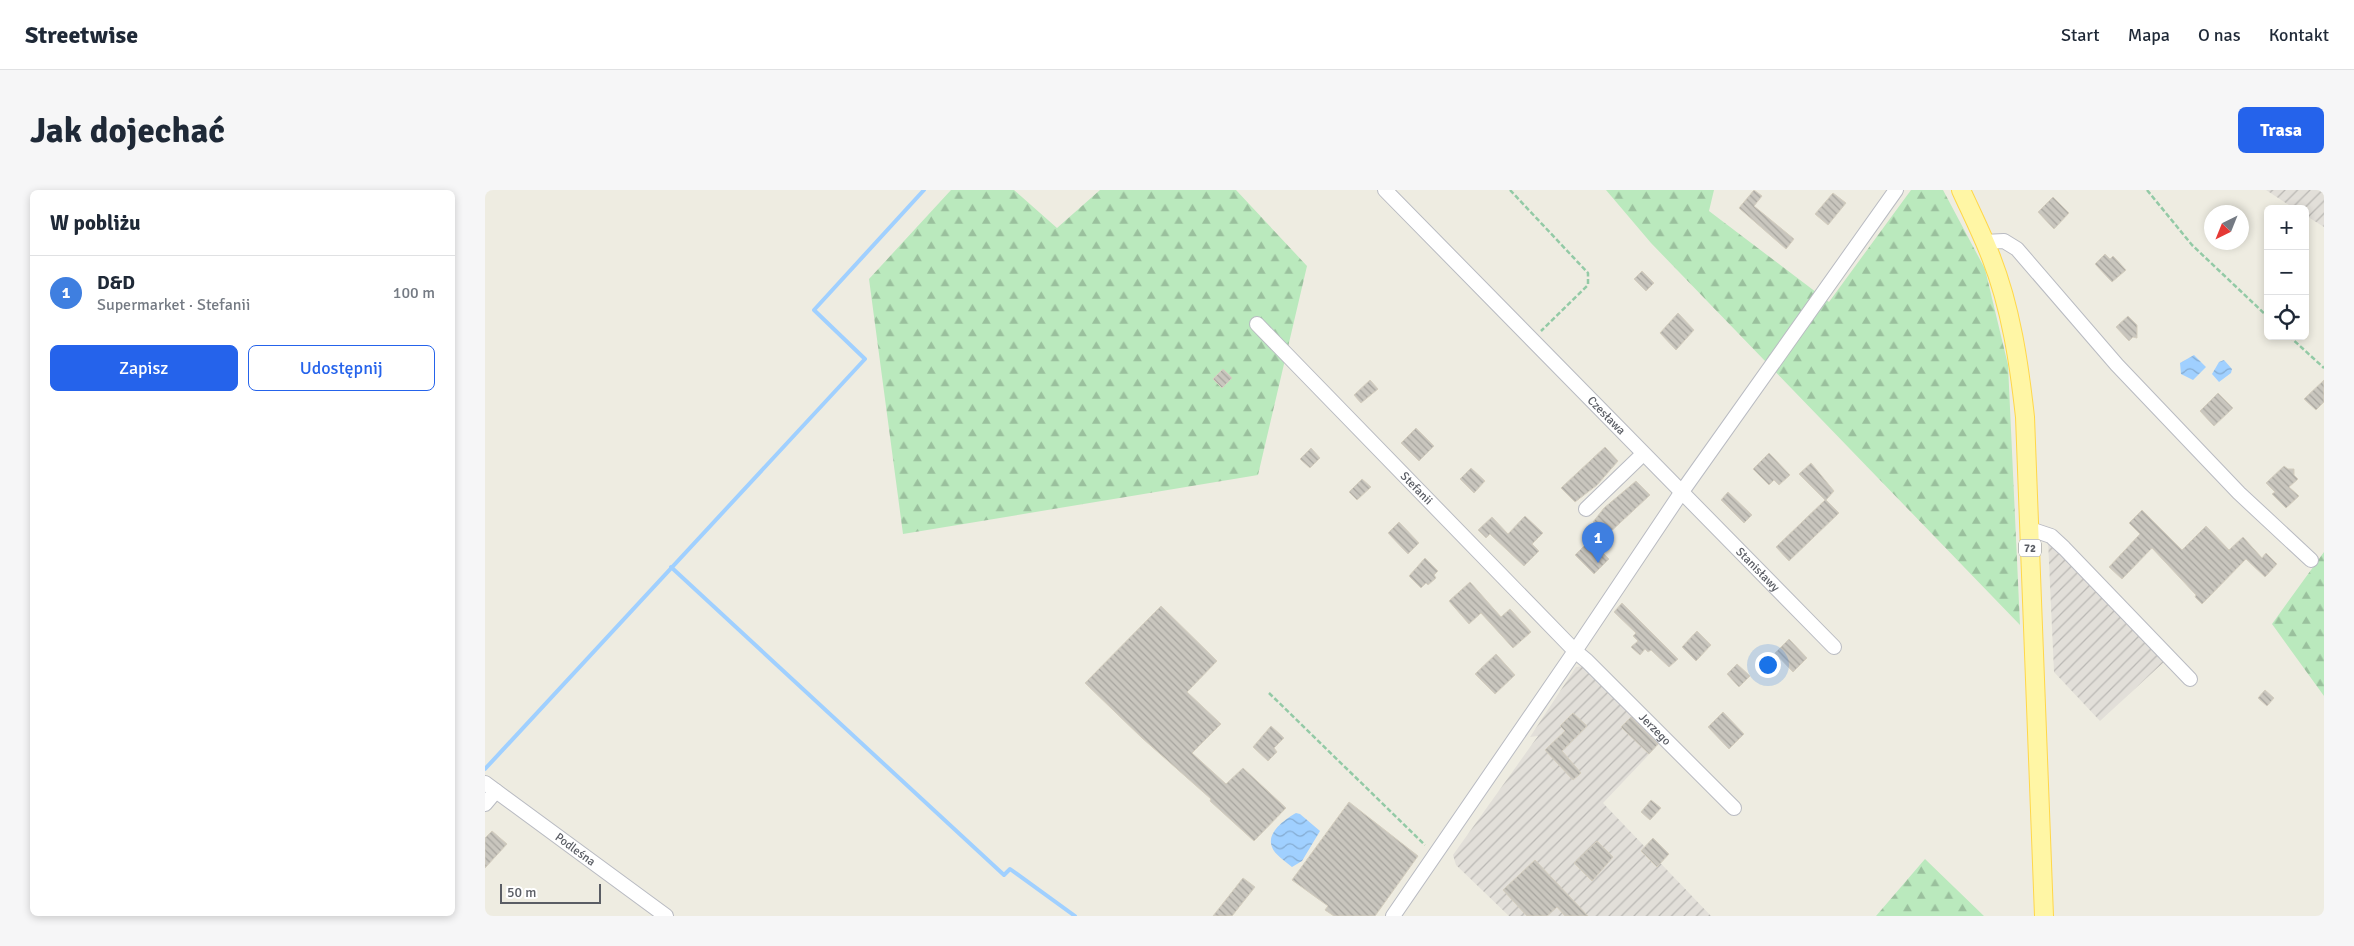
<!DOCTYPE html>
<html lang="pl">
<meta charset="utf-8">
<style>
body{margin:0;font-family:Signika,sans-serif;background:#f6f6f7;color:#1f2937}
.controls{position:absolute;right:15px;top:15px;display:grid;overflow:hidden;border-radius:8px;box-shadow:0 2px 8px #0003}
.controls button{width:45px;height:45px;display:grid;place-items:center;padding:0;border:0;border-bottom:1px solid #e0e1e3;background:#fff;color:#1f2937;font:25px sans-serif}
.compass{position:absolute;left:1719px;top:15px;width:45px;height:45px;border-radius:50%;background:#fff;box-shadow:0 2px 8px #0003;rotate:223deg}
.scale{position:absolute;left:15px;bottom:12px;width:101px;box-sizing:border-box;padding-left:5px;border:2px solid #5a5d64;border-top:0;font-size:14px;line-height:18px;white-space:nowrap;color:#5a5d64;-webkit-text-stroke:4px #fff;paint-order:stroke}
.you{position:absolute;left:1282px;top:474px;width:18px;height:18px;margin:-12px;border:4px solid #fff;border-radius:50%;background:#1a73e8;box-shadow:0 0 0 8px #1a73e833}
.badge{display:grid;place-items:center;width:32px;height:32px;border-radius:50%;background:#2563eb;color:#fff;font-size:16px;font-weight:700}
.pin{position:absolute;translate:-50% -41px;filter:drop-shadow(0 1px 2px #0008)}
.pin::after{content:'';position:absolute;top:26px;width:18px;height:15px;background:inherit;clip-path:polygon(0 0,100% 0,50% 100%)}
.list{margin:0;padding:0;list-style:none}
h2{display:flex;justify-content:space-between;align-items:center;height:65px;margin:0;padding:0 20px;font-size:21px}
h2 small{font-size:16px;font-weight:400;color:#747a83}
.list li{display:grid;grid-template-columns:32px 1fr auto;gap:15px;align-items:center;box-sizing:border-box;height:75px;padding:0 20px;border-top:1px solid #e0e1e3}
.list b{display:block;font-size:19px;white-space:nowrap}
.list p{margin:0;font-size:16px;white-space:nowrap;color:#747a83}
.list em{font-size:16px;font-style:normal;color:#747a83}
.actions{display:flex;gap:10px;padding:15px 20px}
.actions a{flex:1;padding:11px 0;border:1px solid #2563eb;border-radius:8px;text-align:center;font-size:18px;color:#2563eb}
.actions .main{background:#2563eb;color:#fff}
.icon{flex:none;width:28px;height:28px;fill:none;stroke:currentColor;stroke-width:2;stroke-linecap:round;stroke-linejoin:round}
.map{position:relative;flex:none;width:1839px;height:726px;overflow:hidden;border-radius:8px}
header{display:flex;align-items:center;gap:30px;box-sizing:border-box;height:70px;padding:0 25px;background:#fff;border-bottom:1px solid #e0e1e3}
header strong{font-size:24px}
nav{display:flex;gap:28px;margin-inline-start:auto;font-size:18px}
.intro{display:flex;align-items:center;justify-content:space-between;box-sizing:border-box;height:120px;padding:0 30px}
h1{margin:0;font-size:35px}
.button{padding:12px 22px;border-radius:8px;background:#2563eb;color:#fff;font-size:18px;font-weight:700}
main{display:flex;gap:30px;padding:0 30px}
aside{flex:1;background:#fff;border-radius:8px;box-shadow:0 2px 8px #0003}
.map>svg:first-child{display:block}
.industrial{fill:url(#industrial-furrows)}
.forest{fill:url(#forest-firs)}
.water{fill:url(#water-waves)}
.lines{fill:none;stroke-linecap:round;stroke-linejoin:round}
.stream{stroke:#a0d0ff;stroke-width:4}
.building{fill:url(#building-back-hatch);stroke:#d4cebf}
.minor-casing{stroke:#b9bbc2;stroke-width:16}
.major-casing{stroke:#ffd749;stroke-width:20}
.path{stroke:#93caa6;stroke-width:2.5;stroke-dasharray:5 2.5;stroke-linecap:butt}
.minor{stroke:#fff;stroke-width:14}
.major{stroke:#fff6a5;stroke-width:18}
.labels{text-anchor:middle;stroke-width:4;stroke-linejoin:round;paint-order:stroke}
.shield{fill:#fff;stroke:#8c8e92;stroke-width:1}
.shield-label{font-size:11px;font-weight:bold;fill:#5a5d64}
.street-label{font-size:12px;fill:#5a5d64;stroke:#fff}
</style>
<header>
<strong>Streetwise</strong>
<nav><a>Start</a><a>Mapa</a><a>O nas</a><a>Kontakt</a></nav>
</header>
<div class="intro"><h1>Jak dojechać</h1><a class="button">Trasa</a></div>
<main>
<aside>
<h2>W pobliżu<small></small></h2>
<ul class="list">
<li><span class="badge" style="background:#3f7fe0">1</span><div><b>D&amp;D</b><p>Supermarket · Stefanii</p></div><em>100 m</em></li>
</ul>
<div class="actions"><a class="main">Zapisz</a><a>Udostępnij</a></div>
</aside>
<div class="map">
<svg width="1839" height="726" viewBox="0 0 1839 726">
<defs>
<pattern id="industrial-furrows" width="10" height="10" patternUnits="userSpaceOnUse" patternTransform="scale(1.25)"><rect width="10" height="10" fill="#e2dfd9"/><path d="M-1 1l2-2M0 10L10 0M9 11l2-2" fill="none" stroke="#bab8b4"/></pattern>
<pattern id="forest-firs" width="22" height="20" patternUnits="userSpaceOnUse" patternTransform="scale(1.25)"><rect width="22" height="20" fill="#bae9bd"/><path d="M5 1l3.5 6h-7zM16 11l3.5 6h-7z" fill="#9ac09d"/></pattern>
<pattern id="water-waves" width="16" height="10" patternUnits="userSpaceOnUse" patternTransform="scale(1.25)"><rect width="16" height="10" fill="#a0d0ff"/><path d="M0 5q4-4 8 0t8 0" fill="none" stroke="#85acd2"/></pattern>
<pattern id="building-back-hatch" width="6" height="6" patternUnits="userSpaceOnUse" patternTransform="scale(1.25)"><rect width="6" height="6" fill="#c9c6be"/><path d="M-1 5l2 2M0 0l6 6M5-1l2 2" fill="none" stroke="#a6a49e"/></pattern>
</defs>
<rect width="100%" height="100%" fill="#eeece1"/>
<path class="industrial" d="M 1781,0 L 1839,0 L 1839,37 L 1820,25 L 1820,19 L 1810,19 Z
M 1563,350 L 1679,472 L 1615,531 L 1569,482 Z
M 1099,476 L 1175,553 L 1118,613 L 1226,726 L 1024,726 L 971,675 L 968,665 L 1053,546 L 1045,547 L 1091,477 Z"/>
<path class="forest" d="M 466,0 L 529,0 L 572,38 L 615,0 L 751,0 L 822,76 L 773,285 L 418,344 L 384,89 Z
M 1121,0 L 1229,0 L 1224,21 L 1344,112 L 1426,0 L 1458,0 L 1500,79 L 1523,175 L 1535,435 L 1166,53 Z
M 1839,362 L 1839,506 L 1787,434 Z
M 1440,669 L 1499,726 L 1391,726 Z"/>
<path class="water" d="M 1709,165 L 1721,177 L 1708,190 L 1696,184 L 1695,173 Z
M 1739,170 L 1747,179 L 1746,183 L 1734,192 L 1727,184 L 1734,172 Z
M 811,623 L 815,624 L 835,641 L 817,671 L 807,677 C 801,672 789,664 787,657 C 781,643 800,629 811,623 Z"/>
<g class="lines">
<path class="stream" d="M 186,377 L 519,685 L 525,679 L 590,726
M 0,579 L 380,169 L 329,120 L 439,0"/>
</g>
<path class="building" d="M 1269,0 L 1277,6 L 1269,16 L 1309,49 L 1301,59 L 1254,18 Z
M 1348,3 L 1361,13 L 1343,35 L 1330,24 Z
M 1568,7 L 1584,23 L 1569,39 L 1553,22 Z
M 1620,64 L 1625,69 L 1628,66 L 1641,80 L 1627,92 L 1610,74 Z
M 1157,81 L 1169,93 L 1161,101 L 1149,89 Z
M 1193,123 L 1209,140 L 1191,160 L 1175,143 Z
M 1643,126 L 1652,135 L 1652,148 L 1648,147 L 1644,151 L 1631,137 Z
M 738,179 L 747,188 L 737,198 L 728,189 Z
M 885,190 L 893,199 L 876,213 L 869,205 Z
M 1839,190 L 1839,212 L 1831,220 L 1819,209 Z
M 1733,203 L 1748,218 L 1729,236 L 1715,221 Z
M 931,238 L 949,256 L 934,271 L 916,253 Z
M 1120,257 L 1133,271 L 1112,295 L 1090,312 L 1076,298 Z
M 826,258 L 835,268 L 825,278 L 815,269 Z
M 1284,263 L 1305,285 L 1294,295 L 1289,290 L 1284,295 L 1268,279 Z
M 1326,273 L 1349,301 L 1341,310 L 1354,323 L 1304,371 L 1291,357 L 1340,310 L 1314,284 Z
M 1799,276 L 1803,279 L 1809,279 L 1809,285 L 1813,289 L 1804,297 L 1814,306 L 1801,318 L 1787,304 L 1790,302 L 1781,293 Z
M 986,278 L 1000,291 L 989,303 L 975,289 Z
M 877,289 L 886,297 L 872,310 L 864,302 Z
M 1151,291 L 1165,305 L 1121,346 L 1108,332 L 1119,318 Z
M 1243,302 L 1267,325 L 1259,333 L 1236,310 Z
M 1657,320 L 1697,360 L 1721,336 L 1744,360 L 1758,347 L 1777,368 L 1781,363 L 1792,374 L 1780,387 L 1761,369 L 1717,414 L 1710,407 L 1711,405 L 1667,358 L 1637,389 L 1624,377 L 1655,344 L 1644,333 Z
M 1040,326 L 1058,343 L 1047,354 L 1054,361 L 1039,376 L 1005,344 L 1001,348 L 993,340 L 1007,327 L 1023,344 Z
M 914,332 L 934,353 L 923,364 L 903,343 Z
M 1105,350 L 1124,369 L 1109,384 L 1090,365 Z
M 940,368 L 953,381 L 949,385 L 951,388 L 943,395 L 941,393 L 936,398 L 924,386 Z
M 985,392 L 1016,427 L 1025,419 L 1046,442 L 1028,458 L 996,423 L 984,434 L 964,411 Z
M 1137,413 L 1193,469 L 1184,477 L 1166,460 L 1163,462 L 1160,459 L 1155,465 L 1146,457 L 1153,451 L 1148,446 L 1151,443 L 1129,422 Z
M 676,416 L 732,471 L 702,502 L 736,534 L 707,563 L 741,594 L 758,578 L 801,618 L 769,651 L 725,611 L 726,609 L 657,548 L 600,493 Z
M 1212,441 L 1226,455 L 1211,471 L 1197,457 Z
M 1304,449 L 1322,468 L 1308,482 L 1290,463 Z
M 1011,464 L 1030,485 L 1010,504 L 990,484 Z
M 1252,474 L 1265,486 L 1254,497 L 1242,484 Z
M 1780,500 L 1789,508 L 1782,516 L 1773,508 Z
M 1238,522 L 1259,544 L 1244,559 L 1223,537 Z
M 1088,523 L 1102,536 L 1077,561 L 1096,583 L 1088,590 L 1060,560 L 1080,541 L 1075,536 Z
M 1146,527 L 1173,554 L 1164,564 L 1136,537 Z
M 786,536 L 799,548 L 789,558 L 792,562 L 783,571 L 768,557 Z
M 1166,610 L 1176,618 L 1165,630 L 1156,622 Z
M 864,612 L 933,666 L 890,726 L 849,726 L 840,720 L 843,716 L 807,690 Z
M 7,641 L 22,654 L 0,678 L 0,648 Z
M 1168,648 L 1184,664 L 1172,677 L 1156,661 Z
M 1112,651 L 1128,667 L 1107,691 L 1089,673 Z
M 1050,670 L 1103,726 L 1080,726 L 1072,717 L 1062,726 L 1042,726 L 1018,700 Z
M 758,688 L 770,697 L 747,726 L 728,726 Z"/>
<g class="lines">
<g class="minor-casing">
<g id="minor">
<path id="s1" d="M 900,0 L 1349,457"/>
<path d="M 1499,52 L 1519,51 L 1532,59 L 1632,175 L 1754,303 L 1826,370"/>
<path id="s2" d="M 772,134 L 1090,461 L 1102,471 L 1249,618"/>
<path d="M 1101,319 L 1158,264"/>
<path d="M 1545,339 L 1566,346 L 1579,358 L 1705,489"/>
<path id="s3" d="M 0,593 L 181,726"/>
<path d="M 0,614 L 11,601"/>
<path d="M 908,726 L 1090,461 L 1196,303 L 1411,0"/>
</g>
</g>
<g class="major-casing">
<path id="major" d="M 1476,0 C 1486,22 1497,44 1506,67 C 1526,118 1534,173 1540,227 L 1559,726"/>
</g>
<path class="path" d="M 1025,0 L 1103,83 L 1103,95 L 1056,141
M 1662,0 L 1707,55 L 1783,127
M 1804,146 L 1839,178
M 784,503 L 940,655"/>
<use href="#minor" class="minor"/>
<use href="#major" class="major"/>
</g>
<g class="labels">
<rect class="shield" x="1534" y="349.5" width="22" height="17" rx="4"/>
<g class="shield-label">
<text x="1545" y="362">72</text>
</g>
<g class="street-label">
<text dy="4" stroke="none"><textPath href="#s1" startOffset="316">Czesława</textPath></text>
<text dy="4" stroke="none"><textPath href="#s2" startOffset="229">Stefanii</textPath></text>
<text dy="4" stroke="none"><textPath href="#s1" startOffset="532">Stanisławy</textPath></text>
<text dy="4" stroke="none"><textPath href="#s2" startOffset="568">Jerzego</textPath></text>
<text dy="4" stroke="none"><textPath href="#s3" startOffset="112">Podleśna</textPath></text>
</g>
</g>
</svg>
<div class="controls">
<button>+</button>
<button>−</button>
<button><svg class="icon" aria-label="locate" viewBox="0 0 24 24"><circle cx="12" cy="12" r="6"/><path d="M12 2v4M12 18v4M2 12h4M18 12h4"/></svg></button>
</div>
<svg class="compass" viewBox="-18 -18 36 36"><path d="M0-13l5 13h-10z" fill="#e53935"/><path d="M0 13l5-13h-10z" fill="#747a83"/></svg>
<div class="scale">50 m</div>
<div class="you"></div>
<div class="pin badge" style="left:1113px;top:373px;background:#3f7fe0">1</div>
</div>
</main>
